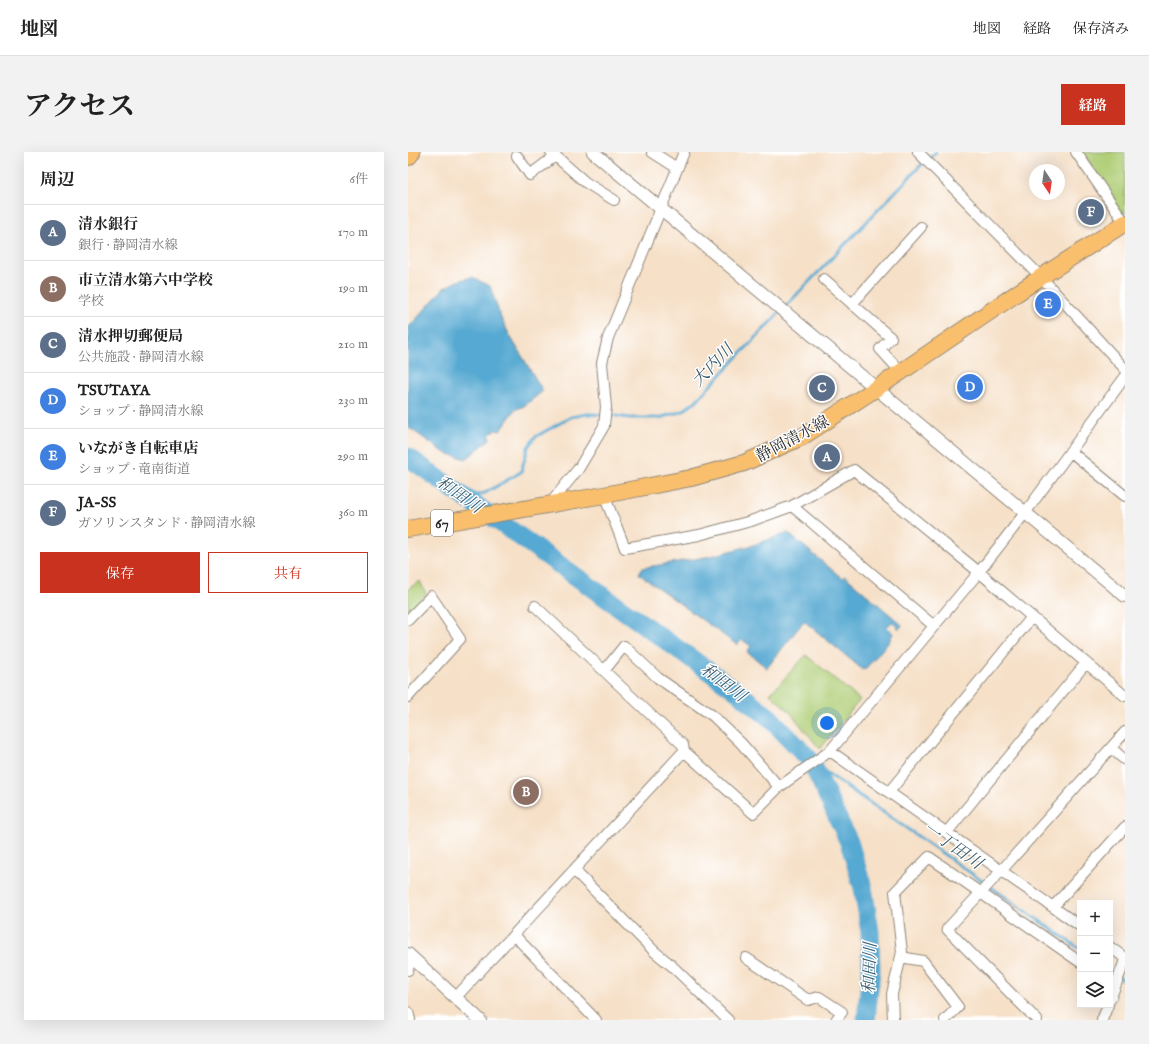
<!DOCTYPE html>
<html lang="ja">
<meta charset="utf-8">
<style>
body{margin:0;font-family:"IM FELL English","Noto Serif JP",serif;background:#f2f2f2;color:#222}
.controls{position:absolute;right:12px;bottom:12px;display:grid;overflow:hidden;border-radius:0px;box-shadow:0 4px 16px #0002}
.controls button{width:36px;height:36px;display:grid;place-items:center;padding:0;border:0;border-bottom:1px solid #e0e0e0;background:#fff;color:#222;font:20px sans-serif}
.compass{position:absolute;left:621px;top:12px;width:36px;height:36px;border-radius:50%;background:#fff;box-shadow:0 4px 16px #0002;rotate:167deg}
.you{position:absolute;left:419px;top:571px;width:14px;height:14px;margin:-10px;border:3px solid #fff;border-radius:50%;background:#1a73e8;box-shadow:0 0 0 6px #1a73e833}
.badge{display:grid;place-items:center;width:26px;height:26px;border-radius:50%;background:#c8321e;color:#fff;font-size:13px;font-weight:700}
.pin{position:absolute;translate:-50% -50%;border:2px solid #fff;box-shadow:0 1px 4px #0006}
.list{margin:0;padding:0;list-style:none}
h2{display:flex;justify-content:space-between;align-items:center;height:52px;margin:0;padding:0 16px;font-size:17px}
h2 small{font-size:13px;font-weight:400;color:#767676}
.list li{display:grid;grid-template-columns:26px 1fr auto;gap:12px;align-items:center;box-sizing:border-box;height:56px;padding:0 16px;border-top:1px solid #e0e0e0}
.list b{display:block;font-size:15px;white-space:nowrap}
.list p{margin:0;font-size:13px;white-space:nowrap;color:#767676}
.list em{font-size:13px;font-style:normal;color:#767676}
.actions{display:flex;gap:8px;padding:12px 16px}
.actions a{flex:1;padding:9px 0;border:1px solid #c8321e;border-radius:0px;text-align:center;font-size:14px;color:#c8321e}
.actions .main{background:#c8321e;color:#fff}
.icon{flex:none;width:22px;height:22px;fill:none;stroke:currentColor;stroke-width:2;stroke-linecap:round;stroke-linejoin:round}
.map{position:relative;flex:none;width:717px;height:868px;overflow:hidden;border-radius:0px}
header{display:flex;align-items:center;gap:24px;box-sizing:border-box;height:56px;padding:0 20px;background:#fff;border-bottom:1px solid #e0e0e0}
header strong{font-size:19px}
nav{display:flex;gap:22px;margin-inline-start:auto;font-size:14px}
.intro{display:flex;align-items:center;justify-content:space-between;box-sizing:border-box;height:96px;padding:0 24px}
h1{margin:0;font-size:28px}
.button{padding:10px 18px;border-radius:0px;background:#c8321e;color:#fff;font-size:14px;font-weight:700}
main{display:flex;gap:24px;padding:0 24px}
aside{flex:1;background:#fff;border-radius:0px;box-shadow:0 4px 16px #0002}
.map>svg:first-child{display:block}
.green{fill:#aecd74;stroke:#6c7c50}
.water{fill:#56a9d2;stroke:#406a7e}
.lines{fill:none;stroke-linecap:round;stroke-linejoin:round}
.stream{stroke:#56a9d2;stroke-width:3}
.river{stroke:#56a9d2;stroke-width:19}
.minor-casing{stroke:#908679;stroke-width:12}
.tertiary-casing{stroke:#908679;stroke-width:14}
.primary-casing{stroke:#908679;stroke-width:18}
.motorway-casing{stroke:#908679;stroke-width:20}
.minor{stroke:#fff;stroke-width:10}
.tertiary{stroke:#fff;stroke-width:12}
.primary{stroke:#f9bf6d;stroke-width:16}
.motorway{stroke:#f9bf6d;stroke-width:18}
.labels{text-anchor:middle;stroke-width:3;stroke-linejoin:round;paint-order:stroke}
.shield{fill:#fff;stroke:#6b6b6b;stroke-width:1}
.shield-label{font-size:15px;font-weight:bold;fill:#2b2b2b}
.street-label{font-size:16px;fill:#2b2b2b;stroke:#fff}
.water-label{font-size:17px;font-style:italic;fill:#3c5d6e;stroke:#fff}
</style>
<header>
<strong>地図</strong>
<nav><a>地図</a><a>経路</a><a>保存済み</a></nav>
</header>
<div class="intro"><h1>アクセス</h1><a class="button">経路</a></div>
<main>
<aside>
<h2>周辺<small>6件</small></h2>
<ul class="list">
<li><span class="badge" style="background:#5c6f8a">A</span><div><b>清水銀行</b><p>銀行 · 静岡清水線</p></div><em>170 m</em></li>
<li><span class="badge" style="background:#8d6e63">B</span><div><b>市立清水第六中学校</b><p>学校</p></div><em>190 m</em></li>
<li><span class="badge" style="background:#5c6f8a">C</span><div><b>清水押切郵便局</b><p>公共施設 · 静岡清水線</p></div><em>210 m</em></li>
<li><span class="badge" style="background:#3f7fe0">D</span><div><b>TSUTAYA</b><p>ショップ · 静岡清水線</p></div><em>230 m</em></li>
<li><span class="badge" style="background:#3f7fe0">E</span><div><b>いながき自転車店</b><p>ショップ · 竜南街道</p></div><em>290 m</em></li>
<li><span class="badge" style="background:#5c6f8a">F</span><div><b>JA-SS</b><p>ガソリンスタンド · 静岡清水線</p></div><em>360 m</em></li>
</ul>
<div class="actions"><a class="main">保存</a><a>共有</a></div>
</aside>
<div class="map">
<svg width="717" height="868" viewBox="0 0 717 868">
<rect width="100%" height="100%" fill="#fff"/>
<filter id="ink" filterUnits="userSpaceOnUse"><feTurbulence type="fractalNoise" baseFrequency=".025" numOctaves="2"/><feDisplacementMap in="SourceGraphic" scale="8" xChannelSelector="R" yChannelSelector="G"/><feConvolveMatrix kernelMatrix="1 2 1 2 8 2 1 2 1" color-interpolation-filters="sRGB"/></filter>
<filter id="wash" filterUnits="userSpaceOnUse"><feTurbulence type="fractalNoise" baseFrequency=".012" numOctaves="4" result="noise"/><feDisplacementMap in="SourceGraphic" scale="16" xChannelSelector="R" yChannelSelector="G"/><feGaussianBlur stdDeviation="0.9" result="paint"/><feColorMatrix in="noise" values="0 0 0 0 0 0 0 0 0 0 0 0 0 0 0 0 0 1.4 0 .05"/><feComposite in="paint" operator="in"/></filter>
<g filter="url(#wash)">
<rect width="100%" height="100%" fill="#f6e0c7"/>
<path class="green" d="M 675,0 L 717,0 L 717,62 L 713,61 Z
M 12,429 L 18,442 L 0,461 L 0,437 Z
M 398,503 L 452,548 L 412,597 L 380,558 L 362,542 Z"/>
<path class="water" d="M 64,125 L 82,134 L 93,166 L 102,184 L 135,239 L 116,254 L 107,258 L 92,279 L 87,278 L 81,283 L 82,287 L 58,307 L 37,301 L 0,275 L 0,174 L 2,174 L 36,136 L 49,129 Z
M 380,381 L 434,426 L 437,424 L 493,472 L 494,474 L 491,477 L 484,470 L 479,475 L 485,481 L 481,490 L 458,516 L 455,518 L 396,469 L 359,516 L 339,500 L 343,494 L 334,488 L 329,493 L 231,422 L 234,416 L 303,404 L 345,393 Z"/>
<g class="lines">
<path class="stream" d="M 521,7 L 528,0
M 376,156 L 516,10
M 57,346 L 77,341 L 113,320 L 120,295 L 127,285 L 163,265 L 179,262 L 202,263 L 221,266 L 251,266 L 275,259 L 288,249 L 372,160
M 406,612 L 672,797
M 702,818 L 717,829"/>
<path class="river" d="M 0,305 L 326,537 L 362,566 L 403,609 L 441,690 L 455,736 L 462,780 L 463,818 L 458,868"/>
</g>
</g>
<g filter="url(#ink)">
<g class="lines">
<g class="minor-casing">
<path id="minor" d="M 143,0 L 177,30 L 206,48
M 244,0 L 269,16
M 510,0 L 633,125 L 717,217
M 668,0 L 717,71
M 109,4 L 122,23 L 147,4
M 416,127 L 483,186 L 472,197 L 493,220
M 444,152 L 513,75
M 662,299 L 717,344
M 196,343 L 217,396 L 291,383 L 343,369 L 384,354 L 446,318 L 571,420 L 717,544
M 142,352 L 171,316 L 196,274 L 198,255 L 194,211 L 200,186 L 276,0
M 384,354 L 526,474
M 127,454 L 275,593 L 276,599
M 0,468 L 23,444 L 52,487 L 0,545
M 196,519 L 216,494 L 250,526 L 305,564 L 333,591 L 371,635
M 703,596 L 717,608
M 422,599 L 672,774
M 481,640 L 624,465
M 539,680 L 678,511
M 166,718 L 247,800 L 263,813 L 320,868
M 645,755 L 717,675
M 106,783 L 188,868
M 702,795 L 717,806
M 493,805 L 515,809 L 550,855 L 537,868
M 0,806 L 3,804 L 0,818
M 338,806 L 400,848 L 411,845 L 434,860 L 428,868
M 48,845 L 276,599 L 345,661 L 371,635 L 422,599 L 571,420 L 617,361 L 717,225
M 702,848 L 717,808
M 0,860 L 2,868
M 485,868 L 484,842 L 494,800 L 487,740 L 521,705 L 672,810
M 629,868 L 539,777 L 593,719 L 717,580
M 694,868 L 700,853"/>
</g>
<g class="tertiary-casing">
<path id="tertiary" d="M 185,0 L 717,444
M 0,802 L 72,868"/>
</g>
<g class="primary-casing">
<path id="primary" d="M 0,377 L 196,343 L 283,326 L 336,311 L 394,285 L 493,220 L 633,125 L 717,71"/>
</g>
<g class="motorway-casing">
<path id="motorway" d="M 0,4 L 3,0"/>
</g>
<use href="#minor" class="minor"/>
<use href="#tertiary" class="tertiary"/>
<use href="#primary" class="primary"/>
<use href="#motorway" class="motorway"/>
</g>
</g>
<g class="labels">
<rect class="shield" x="23" y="358" width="22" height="26" rx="3"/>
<g class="shield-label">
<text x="34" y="376">67</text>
</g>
<g class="street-label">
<text transform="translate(384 286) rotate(-28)" y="6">静岡清水線</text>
</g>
<g class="water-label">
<text transform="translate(304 213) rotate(-46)" y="6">大内川</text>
<text transform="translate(52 342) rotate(35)" y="6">和田川</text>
<text transform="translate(316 530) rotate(37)" y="6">和田川</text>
<text transform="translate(545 693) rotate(35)" y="6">一丁田川</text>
<text transform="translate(461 816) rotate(-88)" y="6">和田川</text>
</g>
</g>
</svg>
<div class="controls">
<button>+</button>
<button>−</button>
<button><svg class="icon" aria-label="layers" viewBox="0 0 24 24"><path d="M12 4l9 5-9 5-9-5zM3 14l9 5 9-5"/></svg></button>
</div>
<svg class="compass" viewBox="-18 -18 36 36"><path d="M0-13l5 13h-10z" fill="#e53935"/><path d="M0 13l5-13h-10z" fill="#767676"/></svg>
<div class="you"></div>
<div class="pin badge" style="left:419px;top:305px;background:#5c6f8a">A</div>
<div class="pin badge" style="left:118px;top:640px;background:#8d6e63">B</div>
<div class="pin badge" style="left:414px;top:236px;background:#5c6f8a">C</div>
<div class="pin badge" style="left:562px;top:235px;background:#3f7fe0">D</div>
<div class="pin badge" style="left:640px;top:152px;background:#3f7fe0">E</div>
<div class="pin badge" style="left:683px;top:60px;background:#5c6f8a">F</div>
</div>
</main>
